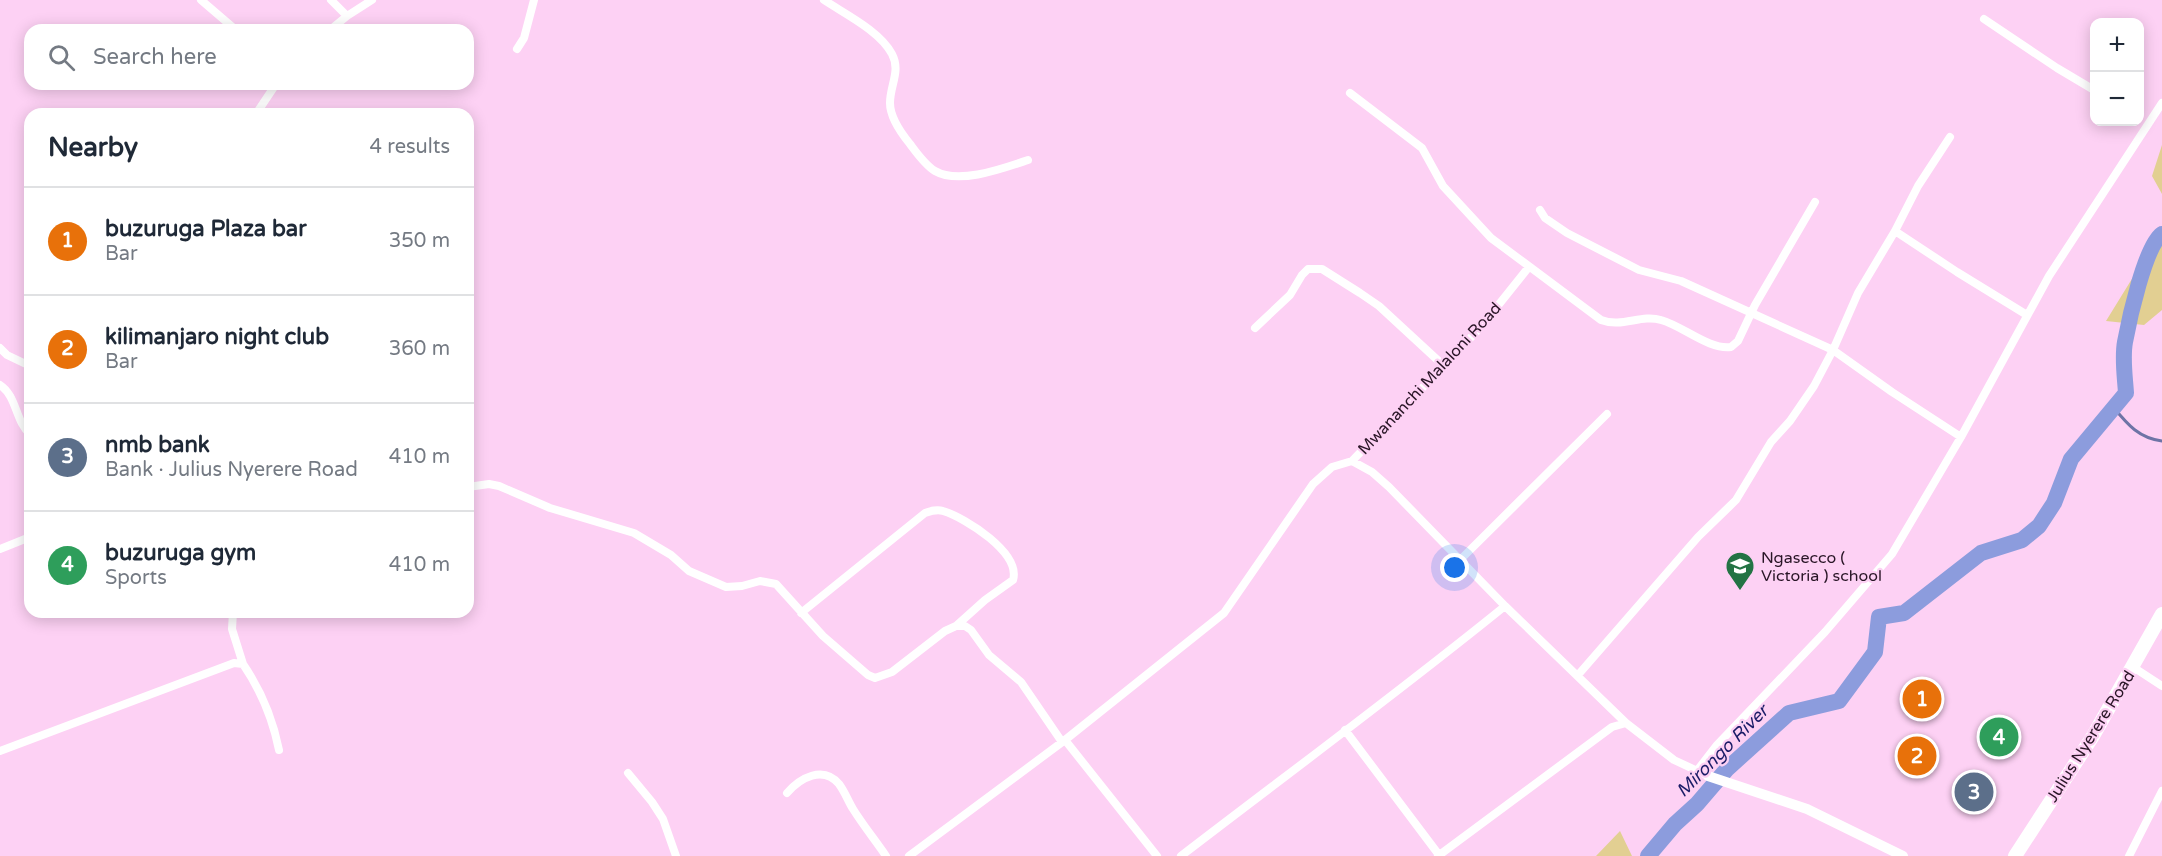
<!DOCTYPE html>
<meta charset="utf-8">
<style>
body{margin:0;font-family:"Varela Round",sans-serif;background:#f2f2f3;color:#1f2937}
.controls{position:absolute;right:18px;top:18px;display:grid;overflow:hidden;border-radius:12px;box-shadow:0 3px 15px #0003}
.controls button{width:54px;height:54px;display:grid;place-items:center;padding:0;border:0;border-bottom:2px solid #e0e1e3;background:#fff;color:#1f2937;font:30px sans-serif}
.you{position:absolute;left:1455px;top:568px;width:21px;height:21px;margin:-15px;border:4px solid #fff;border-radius:50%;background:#1a73e8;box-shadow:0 0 0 9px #1a73e833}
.badge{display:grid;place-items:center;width:39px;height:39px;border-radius:50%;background:#d93025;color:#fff;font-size:20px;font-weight:700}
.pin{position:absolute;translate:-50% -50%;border:3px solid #fff;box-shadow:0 2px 6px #0006}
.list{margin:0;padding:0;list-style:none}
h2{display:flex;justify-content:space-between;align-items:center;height:78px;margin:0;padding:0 24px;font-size:26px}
h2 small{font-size:20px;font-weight:400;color:#747a83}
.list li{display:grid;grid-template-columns:39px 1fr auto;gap:18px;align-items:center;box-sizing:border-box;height:108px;padding:0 24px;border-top:2px solid #e0e1e3}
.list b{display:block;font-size:22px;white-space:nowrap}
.list p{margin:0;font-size:20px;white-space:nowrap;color:#747a83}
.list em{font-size:20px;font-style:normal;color:#747a83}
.icon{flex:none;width:33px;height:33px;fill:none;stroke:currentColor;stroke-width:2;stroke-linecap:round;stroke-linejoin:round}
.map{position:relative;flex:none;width:2162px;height:856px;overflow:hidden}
.search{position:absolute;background:#fff;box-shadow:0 3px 15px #0003;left:24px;top:24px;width:450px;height:66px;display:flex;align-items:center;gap:15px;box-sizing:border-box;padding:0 21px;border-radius:18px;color:#747a83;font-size:22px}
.panel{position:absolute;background:#fff;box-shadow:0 3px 15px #0003;left:24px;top:108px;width:450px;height:510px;border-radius:18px}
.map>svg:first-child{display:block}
.green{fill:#e2cf92}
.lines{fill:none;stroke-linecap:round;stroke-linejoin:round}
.stream{stroke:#6e74a6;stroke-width:3}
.river{stroke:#8c9cdd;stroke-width:16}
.minor{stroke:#fff;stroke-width:8}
.tertiary{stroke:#fff;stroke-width:10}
.trunk{stroke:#fff;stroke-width:14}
.labels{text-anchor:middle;stroke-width:4.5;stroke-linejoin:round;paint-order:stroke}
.street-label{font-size:16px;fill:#291526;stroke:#fdd1f4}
.poi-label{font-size:16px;fill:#291526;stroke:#fdd1f4;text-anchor:start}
.water-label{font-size:18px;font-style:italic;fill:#1a1c67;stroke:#fdd1f4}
</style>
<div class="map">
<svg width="2162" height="856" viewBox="0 0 2162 856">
<rect width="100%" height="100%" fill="#fdd1f4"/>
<path class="green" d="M 2162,145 L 2162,194 L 2152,176 Z
M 2162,230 L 2162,310 L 2144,325 L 2106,321 Z
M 1620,831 L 1632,856 L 1596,856 Z"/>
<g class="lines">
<path class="stream" d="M 2114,408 C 2128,425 2139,438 2162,441
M 1651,853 L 1652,856"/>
<path class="river" d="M 1648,856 L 1675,824 L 1697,804 L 1727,769 L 1789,713 L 1839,701 L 1875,652 L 1879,617 L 1904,613 L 1981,553 L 2022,540 L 2039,526 L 2054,503 L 2071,459 L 2126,393 C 2125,377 2122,358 2125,342 C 2129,320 2145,246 2162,234"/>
<path class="minor" d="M 201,0 L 236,30
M 331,0 L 347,16
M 824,0 C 845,14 880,31 892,54 C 901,71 890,85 890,103 C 890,118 901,133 910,144 C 916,152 925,165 935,171 C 959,185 1004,168 1028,160
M 1984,19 L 2057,68 L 2094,90
M 330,30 L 347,16 L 372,0
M 517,49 L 524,38 L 534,0
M 1350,93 L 1422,148 L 1443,186 L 1491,238 L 1601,320 C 1622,328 1641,314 1661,320 C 1683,326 1709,350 1731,347 L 1738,341 L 1755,305 L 1815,202
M 256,114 L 276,84
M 1540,210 L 1545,218 L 1567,233 L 1639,270 L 1681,281 L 1833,350 L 1892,392 L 1961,437
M 1895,231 L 1957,272 L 2027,315
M 1255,328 L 1290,295 L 1302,275 L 1308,269 L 1322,269 L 1360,293 L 1379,306 L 1444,366
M 0,348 L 7,355 L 30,366
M 0,385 C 17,396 15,421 30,434
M 1352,461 L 1480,328 L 1528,268
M 468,487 L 489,484 L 499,486 L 550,508 L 634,533 L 671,555 L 689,571 L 726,587 L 742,586 L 760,581 L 776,584 L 823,636 L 868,675 L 875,678 L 892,672 L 945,631 L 956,626 L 965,626 L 971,630 L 989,655 L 1021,682 L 1062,742
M 0,549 L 30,537
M 1460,560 L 1607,414
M 233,612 L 232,629 L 243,664
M 801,613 L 925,513 C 931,511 937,509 943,511 C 966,518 1021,553 1013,580 L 985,600 L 956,626
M 2133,667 L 2162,686
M 1578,675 L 1698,537 L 1736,500 L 1771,442 L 1790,421 L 1814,386 L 1833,350 L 1858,293 L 1895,231 L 1918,186 L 1950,137
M 1345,730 L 1439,855
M 1065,740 L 1157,856
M 0,751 L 234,663 L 243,664 C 260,689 273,720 279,750
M 1696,772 L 1717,745 L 1825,632 L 1892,554 L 1961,437 L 2049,276 L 2162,103
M 628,773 L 652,802 L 663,819 L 676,856
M 787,793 C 800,778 823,765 839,784 C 845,792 848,801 853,809 C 863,825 875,840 886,856
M 909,856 L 1065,740 L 1224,613 L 1313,484 L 1332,467 L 1352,461 L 1372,472 L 1389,487 L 1505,606 L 1626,723
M 1181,856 C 1289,773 1399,692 1505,606
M 1438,856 L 1612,727 L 1626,723 L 1674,760 L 1708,776
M 2129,856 L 2162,791"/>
<path class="tertiary" d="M 1708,776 L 1807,809 L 1903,856"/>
<path class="trunk" d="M 2015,856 L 2093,736 L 2162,614"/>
</g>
<defs>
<g id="school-pin" transform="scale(1.5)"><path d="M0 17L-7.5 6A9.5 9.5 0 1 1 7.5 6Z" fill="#237344" stroke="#fdd1f4"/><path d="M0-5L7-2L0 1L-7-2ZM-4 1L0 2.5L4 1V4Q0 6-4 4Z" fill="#fff"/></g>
</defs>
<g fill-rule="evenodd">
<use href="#school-pin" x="1740" y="566"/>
</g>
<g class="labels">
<g class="street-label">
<text transform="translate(1429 378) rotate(-47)" y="6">Mwananchi Malaloni Road</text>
<text transform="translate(2090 736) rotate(-58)" y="6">Julius Nyerere Road</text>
</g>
<g class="poi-label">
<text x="1761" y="563">Ngasecco (<tspan x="1761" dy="18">Victoria ) school</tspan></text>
</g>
<g class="water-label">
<text transform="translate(1722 751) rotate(-45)" y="6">Mirongo River</text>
</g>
</g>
</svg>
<div class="controls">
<button>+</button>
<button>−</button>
</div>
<div class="you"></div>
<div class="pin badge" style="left:1922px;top:699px;background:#e8710a">1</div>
<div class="pin badge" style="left:1917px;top:756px;background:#e8710a">2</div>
<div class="pin badge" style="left:1974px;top:792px;background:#5c6f8a">3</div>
<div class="pin badge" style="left:1999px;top:737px;background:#2e9e5b">4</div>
<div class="search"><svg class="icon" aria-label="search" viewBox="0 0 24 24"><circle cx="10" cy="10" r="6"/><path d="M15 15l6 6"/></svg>Search here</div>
<section class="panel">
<h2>Nearby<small>4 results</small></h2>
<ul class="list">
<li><span class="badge" style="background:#e8710a">1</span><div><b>buzuruga Plaza bar</b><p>Bar</p></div><em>350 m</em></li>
<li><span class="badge" style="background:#e8710a">2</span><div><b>kilimanjaro night club</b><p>Bar</p></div><em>360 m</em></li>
<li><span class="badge" style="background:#5c6f8a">3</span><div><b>nmb bank</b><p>Bank · Julius Nyerere Road</p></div><em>410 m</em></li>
<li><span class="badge" style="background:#2e9e5b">4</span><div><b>buzuruga gym</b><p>Sports</p></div><em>410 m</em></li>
</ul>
</section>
</div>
